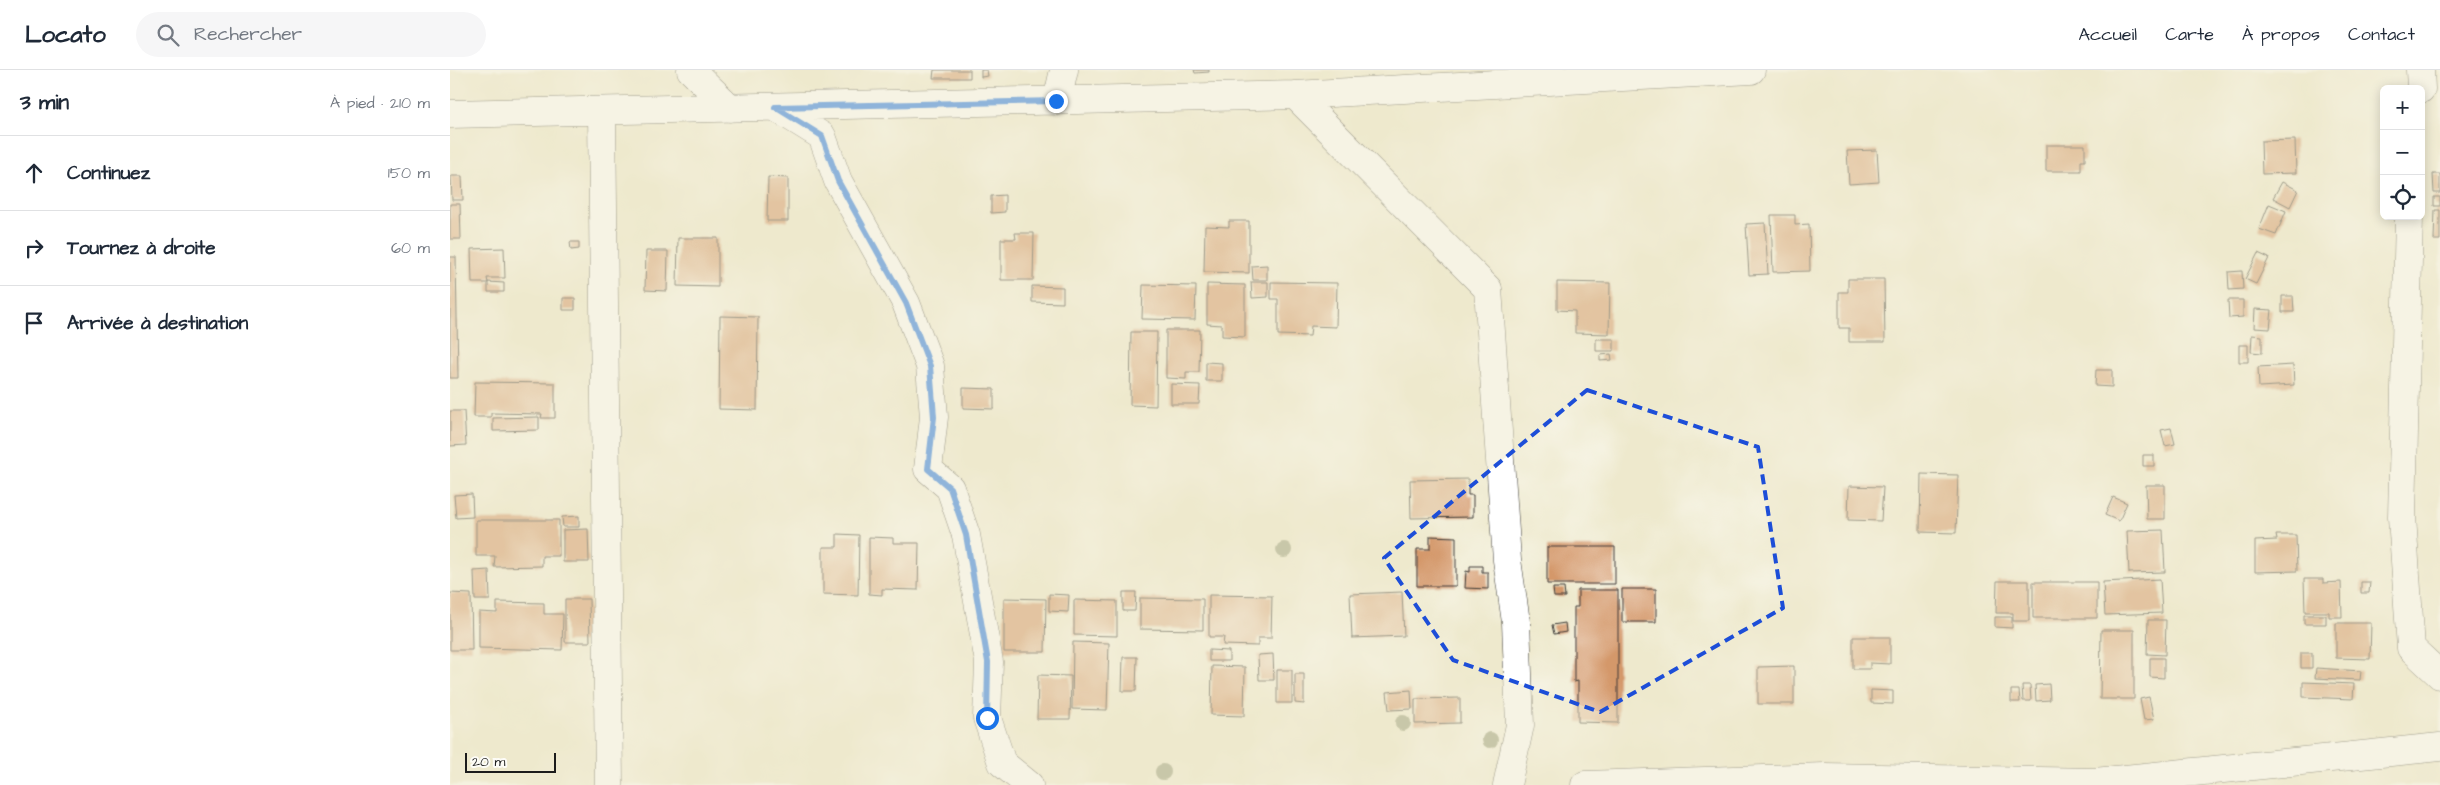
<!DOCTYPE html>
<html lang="fr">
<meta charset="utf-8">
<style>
body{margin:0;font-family:"Architects Daughter",sans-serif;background:#f6f6f7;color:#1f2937}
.controls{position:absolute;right:15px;top:15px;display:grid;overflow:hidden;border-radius:8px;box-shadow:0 2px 12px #0003}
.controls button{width:45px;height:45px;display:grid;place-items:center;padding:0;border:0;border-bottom:1px solid #e0e1e3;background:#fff;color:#1f2937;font:25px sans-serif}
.scale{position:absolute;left:15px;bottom:12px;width:91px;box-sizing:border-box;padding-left:5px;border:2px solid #1c1c1c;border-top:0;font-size:14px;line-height:18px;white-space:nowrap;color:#1c1c1c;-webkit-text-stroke:4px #fdfcf7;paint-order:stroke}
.stop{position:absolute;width:15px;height:15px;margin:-11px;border:4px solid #1a73e8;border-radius:50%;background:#fff}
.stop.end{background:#1a73e8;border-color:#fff;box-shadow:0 1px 5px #0008}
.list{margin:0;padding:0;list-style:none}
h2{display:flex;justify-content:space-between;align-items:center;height:65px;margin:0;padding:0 20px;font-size:21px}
h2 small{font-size:16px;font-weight:400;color:#747a83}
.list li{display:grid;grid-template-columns:32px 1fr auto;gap:15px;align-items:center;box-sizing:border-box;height:75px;padding:0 20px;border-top:1px solid #e0e1e3}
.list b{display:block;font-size:19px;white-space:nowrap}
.list em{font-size:16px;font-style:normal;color:#747a83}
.icon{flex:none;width:28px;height:28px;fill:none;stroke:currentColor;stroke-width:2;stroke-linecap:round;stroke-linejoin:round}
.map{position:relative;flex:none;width:1990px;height:715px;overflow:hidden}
header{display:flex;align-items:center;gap:30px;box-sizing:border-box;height:70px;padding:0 25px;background:#fff;border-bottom:1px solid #e0e1e3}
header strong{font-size:24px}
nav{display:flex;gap:28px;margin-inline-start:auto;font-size:18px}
.search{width:350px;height:45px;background:#f6f6f7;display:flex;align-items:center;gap:12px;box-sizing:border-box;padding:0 18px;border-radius:28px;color:#747a83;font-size:19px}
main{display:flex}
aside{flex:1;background:#fff}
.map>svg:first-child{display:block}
.building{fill:#d4986b}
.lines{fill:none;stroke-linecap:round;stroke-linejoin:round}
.minor-casing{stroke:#3c3b37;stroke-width:29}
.minor{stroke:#fff;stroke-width:28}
.tree{fill:#9a9e7d}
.route{stroke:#1a73e8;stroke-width:6}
.marked{fill:none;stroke:#1d4ed8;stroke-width:4;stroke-dasharray:10 6;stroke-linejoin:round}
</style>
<header>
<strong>Locato</strong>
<div class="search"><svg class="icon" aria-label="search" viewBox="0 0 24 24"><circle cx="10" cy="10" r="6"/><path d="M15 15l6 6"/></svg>Rechercher</div>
<nav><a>Accueil</a><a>Carte</a><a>À propos</a><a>Contact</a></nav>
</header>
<main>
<aside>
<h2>3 min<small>À pied · 210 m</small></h2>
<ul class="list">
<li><svg class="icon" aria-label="ahead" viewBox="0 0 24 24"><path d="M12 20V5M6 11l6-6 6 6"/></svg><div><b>Continuez</b></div><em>150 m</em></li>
<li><svg class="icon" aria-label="right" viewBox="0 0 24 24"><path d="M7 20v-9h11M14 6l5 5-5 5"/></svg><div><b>Tournez à droite</b></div><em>60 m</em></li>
<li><svg class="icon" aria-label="arrive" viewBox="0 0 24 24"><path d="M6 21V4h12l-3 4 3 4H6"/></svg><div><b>Arrivée à destination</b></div></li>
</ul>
</aside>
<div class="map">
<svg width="1990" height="715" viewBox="0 0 1990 715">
<rect width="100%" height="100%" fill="#fdfcf7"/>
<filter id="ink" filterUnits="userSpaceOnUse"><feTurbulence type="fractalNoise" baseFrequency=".02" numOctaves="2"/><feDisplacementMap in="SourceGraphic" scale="10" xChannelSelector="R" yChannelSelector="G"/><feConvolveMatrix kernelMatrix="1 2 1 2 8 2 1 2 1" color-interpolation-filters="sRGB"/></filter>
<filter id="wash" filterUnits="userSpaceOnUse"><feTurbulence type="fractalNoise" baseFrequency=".0096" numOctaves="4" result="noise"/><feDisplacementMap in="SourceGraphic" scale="20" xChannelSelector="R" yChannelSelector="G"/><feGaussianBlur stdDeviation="1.12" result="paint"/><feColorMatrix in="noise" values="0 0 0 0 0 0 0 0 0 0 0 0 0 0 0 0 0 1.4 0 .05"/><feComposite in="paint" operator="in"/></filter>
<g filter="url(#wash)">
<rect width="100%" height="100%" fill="#eee9cd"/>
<g id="blocks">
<path class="building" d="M 484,0 L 520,0 L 520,8 L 483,8 Z
M 531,0 L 537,0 L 538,6 L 531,7 Z
M 744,0 L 759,0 L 759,2 L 745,3 Z
M 1845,70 L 1846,103 L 1812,104 L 1811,71 Z
M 1596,75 L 1635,75 L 1635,91 L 1631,91 L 1631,101 L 1596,101 Z
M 1427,80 L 1429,112 L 1399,114 L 1397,81 Z
M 1983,104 L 1990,104 L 1990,123 L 1984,123 Z
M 1,106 L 12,106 L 13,130 L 2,130 Z
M 318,107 L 338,108 L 338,151 L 317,151 Z
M 1832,112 L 1848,120 L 1840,137 L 1823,128 Z
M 555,125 L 555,142 L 541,143 L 541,126 Z
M 1984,127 L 1990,127 L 1990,136 L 1984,136 Z
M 0,134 L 10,134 L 11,169 L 0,169 Z
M 1819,134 L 1836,141 L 1826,165 L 1809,159 Z
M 1985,140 L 1990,140 L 1990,170 L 1984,170 Z
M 1321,145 L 1345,145 L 1345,155 L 1359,154 L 1360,201 L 1323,202 Z
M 779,151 L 799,151 L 799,203 L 754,202 L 755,156 L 779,157 Z
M 1315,153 L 1318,204 L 1299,205 L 1296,154 Z
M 565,163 L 584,163 L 583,210 L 551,210 L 551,169 L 566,169 Z
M 228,168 L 268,168 L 268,217 L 227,216 Z
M 120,172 L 129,172 L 129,179 L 121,180 Z
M 54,178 L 55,208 L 37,208 L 38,213 L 22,213 L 21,179 Z
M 196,181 L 218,181 L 217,221 L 195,220 Z
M 1808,183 L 1819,188 L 1806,214 L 1795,209 Z
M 0,187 L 6,187 L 8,308 L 0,308 Z
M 817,195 L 817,210 L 803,210 L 802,196 Z
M 1792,201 L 1793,219 L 1779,220 L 1778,202 Z
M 1398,209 L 1434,209 L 1435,272 L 1399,272 L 1399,258 L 1389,258 L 1389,222 L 1398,222 Z
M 38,212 L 54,213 L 54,222 L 38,222 Z
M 801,212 L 818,212 L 818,227 L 802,228 Z
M 821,212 L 887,213 L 886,257 L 861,256 L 860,266 L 828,265 L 828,229 L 821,229 Z
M 1107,212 L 1160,213 L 1159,264 L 1125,263 L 1125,241 L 1107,240 Z
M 757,214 L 795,215 L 795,267 L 772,266 L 772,255 L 757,254 Z
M 693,215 L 746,216 L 745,250 L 692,249 Z
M 582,216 L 613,217 L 613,233 L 582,232 Z
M 1832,226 L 1843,226 L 1844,242 L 1832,242 Z
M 113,228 L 125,228 L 125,240 L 113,240 Z
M 1778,230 L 1793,230 L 1793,247 L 1779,248 Z
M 1805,239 L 1822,240 L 1820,259 L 1804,258 Z
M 270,246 L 308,247 L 307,340 L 269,339 Z
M 716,260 L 750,260 L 749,302 L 736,302 L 736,309 L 716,308 Z
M 681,262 L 707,262 L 706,336 L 680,335 Z
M 1802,265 L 1812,266 L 1812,283 L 1801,282 Z
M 1146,269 L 1164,269 L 1164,281 L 1146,281 Z
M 1789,275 L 1798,275 L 1798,292 L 1789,292 Z
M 1161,284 L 1162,290 L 1150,291 L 1150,285 Z
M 756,292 L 772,293 L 772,311 L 756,311 Z
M 1843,295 L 1844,315 L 1809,317 L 1808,297 Z
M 1646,300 L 1662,300 L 1662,317 L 1645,316 Z
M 25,312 L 105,313 L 105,348 L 91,348 L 92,344 L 41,343 L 41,347 L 24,347 Z
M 721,314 L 750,315 L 749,334 L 721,334 Z
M 513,318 L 544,319 L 544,339 L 513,338 Z
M 0,341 L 14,341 L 16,375 L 0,376 Z
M 89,347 L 89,360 L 43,361 L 43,348 Z
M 1721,358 L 1725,374 L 1715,376 L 1711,360 Z
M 1693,385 L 1704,385 L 1704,396 L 1693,396 Z
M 1471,404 L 1508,405 L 1506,463 L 1470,462 Z
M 1018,409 L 1018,425 L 1023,425 L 1023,447 L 961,448 L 960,410 Z
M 1696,415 L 1715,415 L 1715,449 L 1697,449 Z
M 1399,416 L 1433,417 L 1431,451 L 1398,450 Z
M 22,424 L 23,447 L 6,448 L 4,425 Z
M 1663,427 L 1677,433 L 1669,451 L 1655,445 Z
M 129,446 L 129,457 L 113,457 L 112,447 Z
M 26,450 L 109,450 L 109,486 L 92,486 L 92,496 L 44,497 L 45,486 L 26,486 Z
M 138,459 L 139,492 L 113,492 L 113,460 Z
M 1713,460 L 1715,502 L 1679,503 L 1677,461 Z
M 387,464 L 409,465 L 408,525 L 373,524 L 373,477 L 387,477 Z
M 1826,465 L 1846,465 L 1847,501 L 1805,502 L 1805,471 L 1827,470 Z
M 980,466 L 1006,467 L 1006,516 L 967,516 L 967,479 L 980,479 Z
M 419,467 L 443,468 L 443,473 L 469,473 L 468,520 L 432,519 L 432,525 L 419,524 Z
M 1097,477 L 1165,477 L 1165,514 L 1097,514 Z
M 1020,496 L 1032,496 L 1032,502 L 1038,502 L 1038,519 L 1015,518 L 1016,501 L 1020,502 Z
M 39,500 L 40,530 L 25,530 L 24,501 Z
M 1710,509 L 1712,543 L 1655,545 L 1653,512 Z
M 1854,509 L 1873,509 L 1873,513 L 1891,512 L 1892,547 L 1879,547 L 1879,542 L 1855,542 Z
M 1547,511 L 1579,511 L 1579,551 L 1563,551 L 1563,543 L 1546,543 Z
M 1583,512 L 1647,512 L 1647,548 L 1583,548 Z
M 1911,512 L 1920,512 L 1919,523 L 1911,523 Z
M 1103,518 L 1114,518 L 1115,527 L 1104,527 Z
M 1172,519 L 1206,519 L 1206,552 L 1172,552 Z
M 1128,520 L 1168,520 L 1168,653 L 1128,652 L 1128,611 L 1124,612 L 1124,537 L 1128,537 Z
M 673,522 L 686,522 L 685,541 L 673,541 Z
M 952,522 L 954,566 L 902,568 L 900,524 Z
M 0,523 L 21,524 L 22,580 L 0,580 Z
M 599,524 L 619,525 L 618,542 L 599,541 Z
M 759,525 L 822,526 L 821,568 L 808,568 L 808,576 L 773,575 L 774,567 L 759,567 Z
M 554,528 L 596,529 L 595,582 L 554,582 Z
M 690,528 L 753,529 L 753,560 L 690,559 Z
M 115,529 L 139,529 L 140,572 L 115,572 Z
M 624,530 L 667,531 L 667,566 L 624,565 Z
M 47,532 L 94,533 L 94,544 L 113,544 L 112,580 L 29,578 L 29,542 L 47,543 Z
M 1854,545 L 1876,545 L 1876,554 L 1854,554 Z
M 1545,547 L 1562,547 L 1562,558 L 1545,557 Z
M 1698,550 L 1716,550 L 1715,585 L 1697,584 Z
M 1115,553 L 1116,562 L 1104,564 L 1102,555 Z
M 1886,553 L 1921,553 L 1920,589 L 1886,588 Z
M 1651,560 L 1684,560 L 1684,629 L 1650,629 Z
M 1403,567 L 1440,567 L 1440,594 L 1420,593 L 1420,599 L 1403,599 Z
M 623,572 L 659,573 L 657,640 L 622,639 Z
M 759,580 L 779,581 L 779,591 L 759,591 Z
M 1851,583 L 1862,583 L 1862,598 L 1851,598 Z
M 823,584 L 824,610 L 809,610 L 808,585 Z
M 673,587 L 687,587 L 686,621 L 672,621 Z
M 1700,588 L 1714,588 L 1714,608 L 1700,607 Z
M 762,596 L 795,597 L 794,646 L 761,645 Z
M 1344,596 L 1344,634 L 1308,634 L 1308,597 Z
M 1866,598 L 1911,601 L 1910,610 L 1865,608 Z
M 827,600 L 842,600 L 842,633 L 827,633 Z
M 845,604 L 854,604 L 854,634 L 845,633 Z
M 588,605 L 621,606 L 620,649 L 587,649 Z
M 1853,612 L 1904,614 L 1903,629 L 1853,627 Z
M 1599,614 L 1600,630 L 1586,631 L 1585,615 Z
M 1572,615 L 1580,615 L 1581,631 L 1573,631 Z
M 961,620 L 962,639 L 939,640 L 937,622 Z
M 1421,620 L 1443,621 L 1443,634 L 1421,633 Z
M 1561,620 L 1569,620 L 1570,632 L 1561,632 Z
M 1699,627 L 1704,649 L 1694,650 L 1690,629 Z
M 1010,628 L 1010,653 L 965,654 L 965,629 Z"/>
</g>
</g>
<g filter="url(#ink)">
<use href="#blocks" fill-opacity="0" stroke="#3c3b37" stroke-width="1"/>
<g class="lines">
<g class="minor-casing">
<path id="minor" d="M 241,0 L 280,38
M 1970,0 L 1971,19
M 845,25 L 1301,0
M 607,31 L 614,0
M 325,37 L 372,66 L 388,111 L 456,233 L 480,296 L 484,347 L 478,399 L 500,418 L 516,465 L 539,592 L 537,648 L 552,693 L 579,715
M 152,41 L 159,715
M 0,44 L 845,25 L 1038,219 L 1057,490 L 1066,552 L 1070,655 L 1057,715
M 1959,146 L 1952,447 L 1961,578 L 1990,605
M 1135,715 L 1375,707 L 1645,712 L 1990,677"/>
</g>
<use href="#minor" class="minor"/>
</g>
<g class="tree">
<circle cx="834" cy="480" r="8"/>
<circle cx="953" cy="653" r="8"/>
<circle cx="1040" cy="670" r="8"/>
<circle cx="713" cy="702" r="8"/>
</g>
</g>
<g class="lines" filter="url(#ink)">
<path class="route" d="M 537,648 L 538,592 L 516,465 L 500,418 L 478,399 L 484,347 L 480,296 L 456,233 L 388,111 L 372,66 L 325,37 L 606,31"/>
</g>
<path d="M0 0H1990V715H0ZM 1137,320 L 1308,377 L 1333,538 L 1150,642 L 1003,590 L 934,488 Z" fill="#eee9cd" fill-opacity=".55" fill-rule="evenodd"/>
<path class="marked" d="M 1137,320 L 1308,377 L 1333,538 L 1150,642 L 1003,590 L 934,488 Z"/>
</svg>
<div class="controls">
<button>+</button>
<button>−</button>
<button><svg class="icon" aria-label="locate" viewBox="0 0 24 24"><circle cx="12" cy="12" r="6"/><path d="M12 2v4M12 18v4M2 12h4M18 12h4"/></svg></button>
</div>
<div class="scale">20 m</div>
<div class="stop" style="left:537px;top:648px"></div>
<div class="stop end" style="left:606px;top:31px"></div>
</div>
</main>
